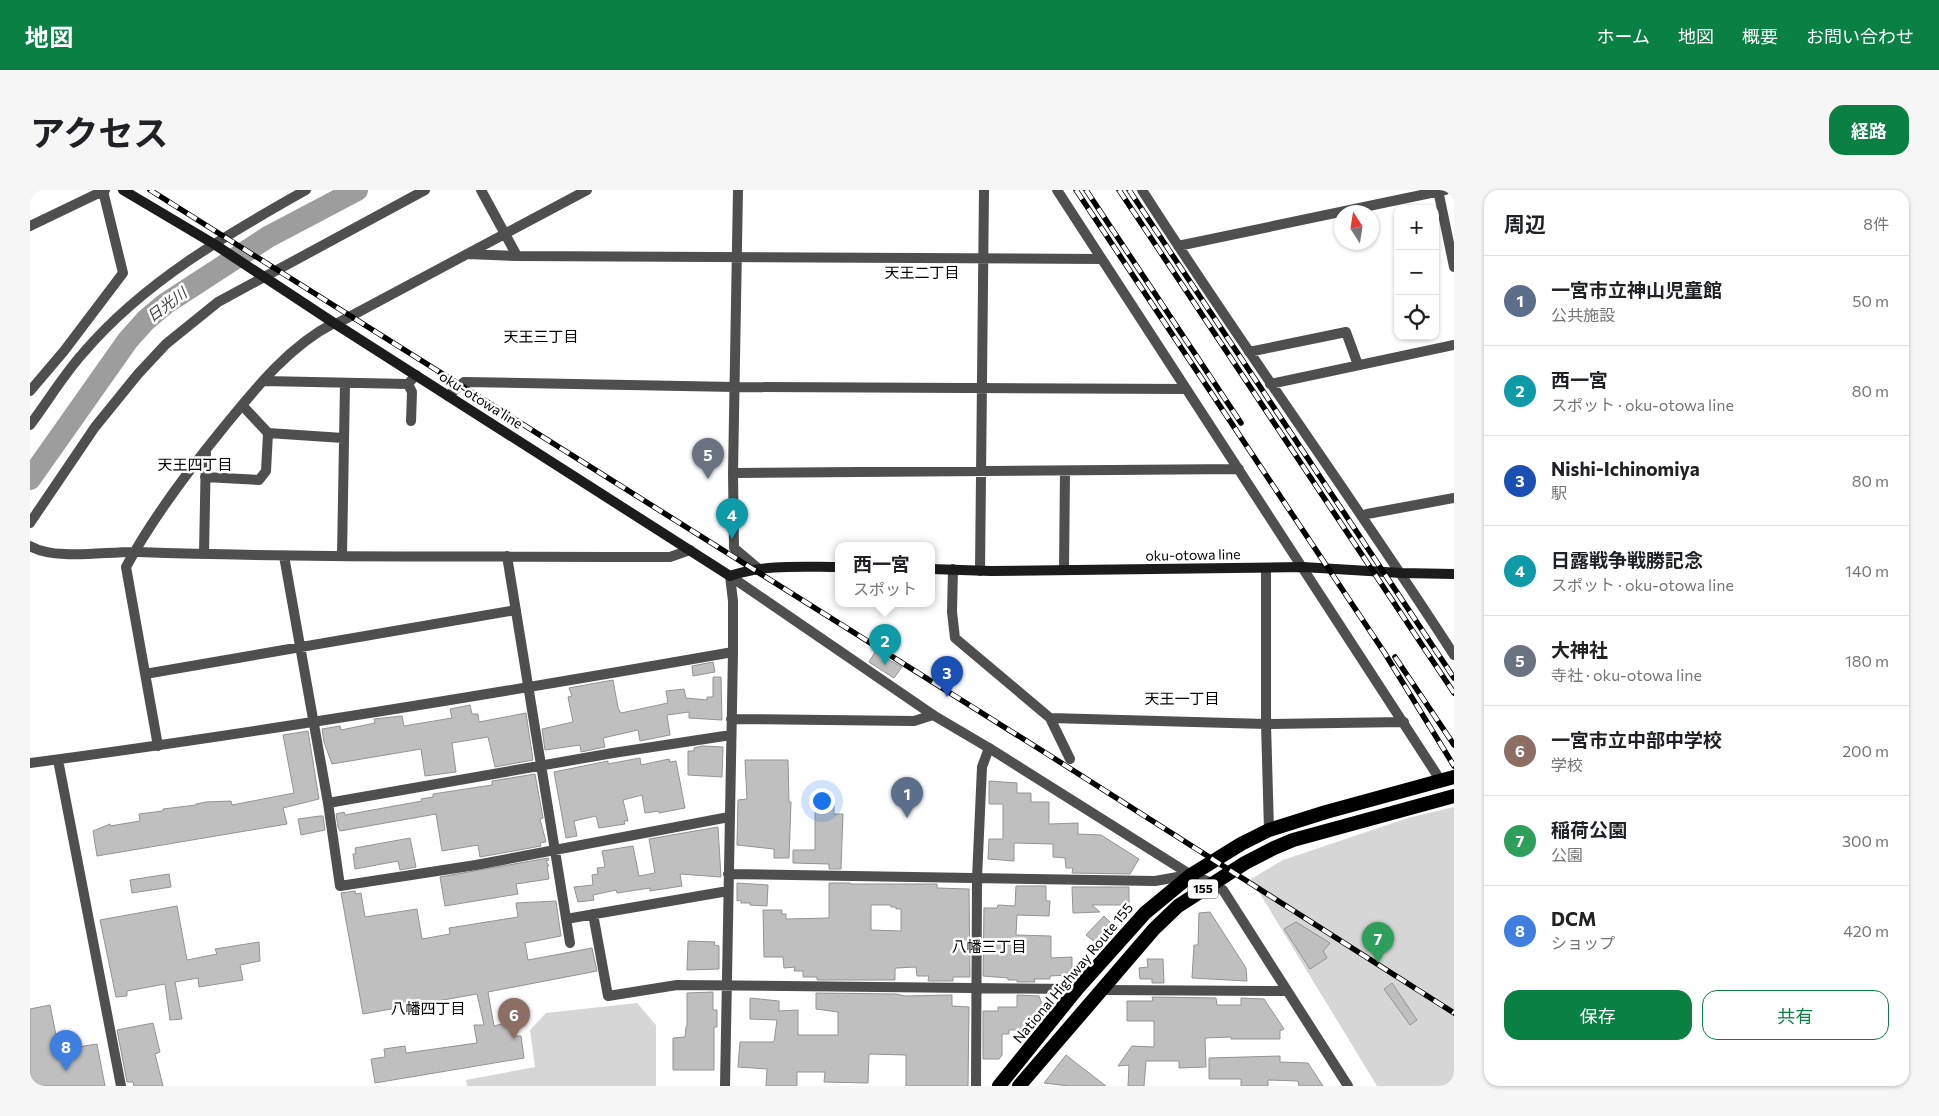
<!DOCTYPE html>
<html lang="ja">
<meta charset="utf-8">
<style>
body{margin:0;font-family:Commissioner,"Noto Sans JP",sans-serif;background:#f6f6f6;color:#202124}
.controls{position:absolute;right:15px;top:15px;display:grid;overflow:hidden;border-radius:10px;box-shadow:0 1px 4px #0004}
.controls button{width:45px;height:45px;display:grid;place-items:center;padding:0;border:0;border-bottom:1px solid #e0e0e0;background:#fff;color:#202124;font:25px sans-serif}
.compass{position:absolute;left:1304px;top:15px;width:45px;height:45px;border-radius:50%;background:#fff;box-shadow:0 1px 4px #0004;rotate:348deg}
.you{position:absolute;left:791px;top:610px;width:18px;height:18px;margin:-12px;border:4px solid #fff;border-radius:50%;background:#1a73e8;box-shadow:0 0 0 8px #1a73e833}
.badge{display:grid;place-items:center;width:32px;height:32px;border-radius:50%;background:#0b8043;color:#fff;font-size:16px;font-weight:700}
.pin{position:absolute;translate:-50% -41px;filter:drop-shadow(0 1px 2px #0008)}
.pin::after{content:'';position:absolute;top:26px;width:18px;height:15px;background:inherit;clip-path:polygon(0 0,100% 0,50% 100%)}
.popup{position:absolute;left:805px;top:352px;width:100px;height:65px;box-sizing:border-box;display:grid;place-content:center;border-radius:10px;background:#fff;filter:drop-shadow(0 1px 4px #0005);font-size:16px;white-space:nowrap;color:#757577}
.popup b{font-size:19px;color:#202124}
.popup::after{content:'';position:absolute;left:50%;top:100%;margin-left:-10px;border:10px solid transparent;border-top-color:#fff}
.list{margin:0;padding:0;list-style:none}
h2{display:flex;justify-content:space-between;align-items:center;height:65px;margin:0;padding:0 20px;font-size:21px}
h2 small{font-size:16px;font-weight:400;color:#757577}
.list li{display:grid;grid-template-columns:32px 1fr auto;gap:15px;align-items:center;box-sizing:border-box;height:90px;padding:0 20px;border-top:1px solid #e0e0e0}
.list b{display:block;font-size:19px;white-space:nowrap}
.list p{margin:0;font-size:16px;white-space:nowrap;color:#757577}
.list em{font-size:16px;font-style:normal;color:#757577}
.actions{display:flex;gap:10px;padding:15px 20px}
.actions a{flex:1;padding:11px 0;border:1px solid #0b8043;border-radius:15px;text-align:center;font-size:18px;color:#0b8043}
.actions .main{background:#0b8043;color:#fff}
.icon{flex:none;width:28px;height:28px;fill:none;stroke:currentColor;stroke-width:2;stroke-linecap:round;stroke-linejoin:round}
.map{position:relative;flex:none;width:1424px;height:896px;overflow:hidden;border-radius:15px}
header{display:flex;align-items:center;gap:30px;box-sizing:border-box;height:70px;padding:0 25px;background:#0b8043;color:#fff}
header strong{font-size:24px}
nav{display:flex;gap:28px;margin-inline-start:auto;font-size:18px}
.intro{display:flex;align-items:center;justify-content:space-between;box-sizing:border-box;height:120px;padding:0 30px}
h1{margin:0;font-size:35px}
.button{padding:12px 22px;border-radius:15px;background:#0b8043;color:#fff;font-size:18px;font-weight:700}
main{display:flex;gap:30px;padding:0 30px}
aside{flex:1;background:#fff;border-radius:15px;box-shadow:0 1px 4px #0004}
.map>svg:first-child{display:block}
.green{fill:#d6d6d6}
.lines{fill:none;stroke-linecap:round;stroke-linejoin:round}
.river{stroke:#9d9d9d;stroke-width:22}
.building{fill:#bfbfbf;stroke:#939393;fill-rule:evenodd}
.minor{stroke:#4f4f4f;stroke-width:10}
.tertiary{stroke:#4f4f4f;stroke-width:10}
.secondary{stroke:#1c1c1c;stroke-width:10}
.trunk{stroke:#000;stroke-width:14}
.rail-casing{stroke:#000;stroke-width:5.5}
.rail{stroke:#fff;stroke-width:4;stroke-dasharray:11;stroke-linecap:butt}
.labels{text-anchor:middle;stroke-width:5;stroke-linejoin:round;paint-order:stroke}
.shield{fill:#fff;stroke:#4c4c4c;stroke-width:1}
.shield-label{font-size:12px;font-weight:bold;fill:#000}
.street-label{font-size:14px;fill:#000;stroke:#fff}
.neighbourhood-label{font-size:15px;fill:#000;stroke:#fff}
.water-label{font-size:15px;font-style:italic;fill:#3e3e3e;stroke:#fff}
</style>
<header>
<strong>地図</strong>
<nav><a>ホーム</a><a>地図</a><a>概要</a><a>お問い合わせ</a></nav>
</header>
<div class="intro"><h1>アクセス</h1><a class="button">経路</a></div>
<main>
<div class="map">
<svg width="1424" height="896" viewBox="0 0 1424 896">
<rect width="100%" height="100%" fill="#fff"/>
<path class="green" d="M 1424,617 L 1424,896 L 1347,896 L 1221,689 L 1253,670 L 1378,628 Z
M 607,813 L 626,835 L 626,896 L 437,896 L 436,890 L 505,877 L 500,840 L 516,823 Z"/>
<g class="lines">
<path class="river" d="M 0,289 L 98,150 L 116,130 L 135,114 L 238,47 L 327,0"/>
</g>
<path class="building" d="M 845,462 L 872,477 L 864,488 L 839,472 Z
M 683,472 L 685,482 L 663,486 L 662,476 Z
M 683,487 L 691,487 L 692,530 L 659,528 L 659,522 L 637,525 L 640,545 L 610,551 L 608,540 L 573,548 L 575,557 L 551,562 L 550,555 L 515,560 L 512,539 L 543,532 L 538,507 L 542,506 L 539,498 L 583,490 L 588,518 L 591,523 L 638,513 L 636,501 L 654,499 L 656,508 L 677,510 L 677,507 L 683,507 Z
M 440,515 L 442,524 L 448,524 L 449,532 L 496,523 L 503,570 L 465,577 L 458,547 L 422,553 L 426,582 L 395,586 L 391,559 L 302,574 L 294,552 L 292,539 L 310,536 L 311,540 L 345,533 L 344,529 L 372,526 L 374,536 L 422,528 L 420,519 Z
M 278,541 L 289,609 L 253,618 L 257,634 L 67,666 L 63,641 L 80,634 L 80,636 L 110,631 L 109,624 L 133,621 L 133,619 L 166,615 L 166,614 L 176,612 L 201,611 L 202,615 L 264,603 L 253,545 Z
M 672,556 L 693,557 L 692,587 L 658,585 L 658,561 L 664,561 L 664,558 Z
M 610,568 L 611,575 L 639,569 L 640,572 L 646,571 L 655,618 L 629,623 L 629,621 L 615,623 L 612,605 L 593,610 L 598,631 L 594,631 L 595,634 L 569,638 L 566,626 L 544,631 L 547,646 L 536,648 L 524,582 L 578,571 L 578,574 Z
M 715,570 L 758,570 L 759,612 L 761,612 L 759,668 L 744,668 L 744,659 L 707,655 L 708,610 L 717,609 Z
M 505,584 L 513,628 L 510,629 L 516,652 L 510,653 L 511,656 L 450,667 L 448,655 L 412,661 L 406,624 L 310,641 L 308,637 L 306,624 L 314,622 L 315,625 L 392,611 L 391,609 L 403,607 L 403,604 L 462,595 L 462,591 Z
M 959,591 L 987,593 L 987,603 L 1001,603 L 1001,612 L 1019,612 L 1019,634 L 1048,633 L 1048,644 L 1071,645 L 1109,669 L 1100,684 L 1042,683 L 1043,678 L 1036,678 L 1035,668 L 1023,667 L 1023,654 L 984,653 L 984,671 L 958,669 L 959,649 L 973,649 L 973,614 L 959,614 Z
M 785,611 L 804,611 L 804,624 L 813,624 L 811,679 L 799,679 L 799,674 L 763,673 L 763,660 L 785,660 Z
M 290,626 L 293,626 L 295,640 L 271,645 L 268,629 Z
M 688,637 L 691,687 L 650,684 L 652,696 L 620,701 L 620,698 L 587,703 L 586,700 L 563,705 L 564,710 L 548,712 L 544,697 L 563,695 L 562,685 L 568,684 L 567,678 L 575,677 L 572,661 L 603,656 L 609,686 L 625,683 L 619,649 Z
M 380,648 L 386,677 L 370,680 L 368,671 L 325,679 L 323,664 L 326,664 L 325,658 Z
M 518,668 L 519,670 L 516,671 L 519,676 L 517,676 L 519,689 L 486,694 L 488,704 L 415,716 L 410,687 Z
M 139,684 L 141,697 L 102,703 L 100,690 Z
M 707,693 L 738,695 L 737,716 L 720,715 L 720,713 L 711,713 L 711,710 L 707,711 Z
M 799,693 L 820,693 L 820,694 L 907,694 L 907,698 L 939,699 L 940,787 L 923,787 L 923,791 L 898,791 L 899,786 L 887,786 L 886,777 L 866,778 L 865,780 L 865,790 L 787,790 L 787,787 L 773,787 L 773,781 L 764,781 L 765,777 L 754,778 L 753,767 L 734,767 L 733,720 L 752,720 L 752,724 L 756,724 L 756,729 L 799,728 ZM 841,715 L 861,715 L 861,717 L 866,717 L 866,719 L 871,719 L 871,741 L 841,740 Z
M 986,696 L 1016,696 L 1016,711 L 1020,711 L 1019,726 L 987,725 L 986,745 L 1021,746 L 1021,768 L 1042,767 L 1042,781 L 1038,781 L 1038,785 L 1020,786 L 1020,789 L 1004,789 L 1005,792 L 987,792 L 987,790 L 978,790 L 978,788 L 953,786 L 954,718 L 967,718 L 968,715 L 985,716 Z
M 1042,697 L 1099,697 L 1099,715 L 1062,715 L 1070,722 L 1043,723 Z
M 325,701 L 326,704 L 331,703 L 335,727 L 387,719 L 392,749 L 420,744 L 419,738 L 488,727 L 486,713 L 526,711 L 531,746 L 495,753 L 498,770 L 562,758 L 567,781 L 458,802 L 464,836 L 479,832 L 482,846 L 491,846 L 494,868 L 345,893 L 341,869 L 355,867 L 354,859 L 375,856 L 376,863 L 447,853 L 444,835 L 454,835 L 447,804 L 333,824 L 311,703 Z
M 147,716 L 157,770 L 187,764 L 185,759 L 229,752 L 230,771 L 210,775 L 213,790 L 169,797 L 168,788 L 145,792 L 152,829 L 140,830 L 135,794 L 97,801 L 97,806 L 86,807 L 70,730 Z
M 1180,722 L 1216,778 L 1217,791 L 1162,788 L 1164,755 L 1168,755 L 1169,723 Z
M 1074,726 L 1082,734 L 1065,752 L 1056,745 Z
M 1266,732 L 1300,753 L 1293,761 L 1297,768 L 1280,779 L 1254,739 Z
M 658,751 L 685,752 L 684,755 L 689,756 L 689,779 L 657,780 Z
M 1117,769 L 1133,769 L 1134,793 L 1122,793 L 1122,789 L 1110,789 L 1109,778 L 1118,777 Z
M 1362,793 L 1387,830 L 1380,835 L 1354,799 Z
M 683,802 L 683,820 L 687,820 L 687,837 L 684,837 L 684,880 L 643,880 L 643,848 L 655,847 L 656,837 L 657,837 L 657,803 Z
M 786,803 L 866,804 L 875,806 L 922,805 L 922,816 L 939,817 L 938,896 L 876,896 L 876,865 L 839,864 L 838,893 L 794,892 L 795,882 L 767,882 L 767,896 L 736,896 L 737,879 L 708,877 L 710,852 L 744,852 L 747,830 L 720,829 L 720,808 L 749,811 L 749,821 L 768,820 L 768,845 L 808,845 L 808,822 L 786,819 Z
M 987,805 L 1009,806 L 1013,816 L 994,840 L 979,840 L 979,844 L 972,844 L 972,865 L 969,869 L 953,869 L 953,821 L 968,821 L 968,817 L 987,817 Z
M 1122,807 L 1186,808 L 1187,815 L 1211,815 L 1211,808 L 1234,809 L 1254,839 L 1250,841 L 1250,849 L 1201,849 L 1201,847 L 1175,848 L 1176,877 L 1149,878 L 1149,871 L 1116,871 L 1114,896 L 1098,896 L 1099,875 L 1088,876 L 1102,856 L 1124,857 L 1124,831 L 1097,831 L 1097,811 L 1123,811 Z
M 20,815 L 29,860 L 67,854 L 75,896 L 0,896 L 0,819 Z
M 123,833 L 130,862 L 125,864 L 133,896 L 104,896 L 103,892 L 97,892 L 87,840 Z
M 1036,865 L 1046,873 L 1076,896 L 1039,896 L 1014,893 Z
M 1250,866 L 1250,872 L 1278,873 L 1293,896 L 1269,896 L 1268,891 L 1238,890 L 1238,896 L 1211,896 L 1211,889 L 1179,889 L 1179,868 Z"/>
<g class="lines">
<path class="minor" d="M 451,0 L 487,66
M 708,0 L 703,283 L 704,358 L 729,379
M 1027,0 L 1411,591
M 1112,0 C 1212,157 1323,308 1424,465
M 1408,0 L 1424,77
M 0,36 L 75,0
M 1148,56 L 1415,0
M 438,64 L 487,66 L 1072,69
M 306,134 L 557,0
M 1219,162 L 1316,142 L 1328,175
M 234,191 L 378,194 L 386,185
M 378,194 L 382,202 L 381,231
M 1240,194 L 1424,155
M 0,201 L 34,161 L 93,83 L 73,1
M 418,206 L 434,192 L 705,197 L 1156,199
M 0,235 C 18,211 34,184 54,162 C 115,91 196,45 276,0
M 238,243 L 313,248
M 703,283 L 1209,279
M 175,287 L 229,290 L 236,281 L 238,243 L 212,215
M 1334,329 L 1337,324 L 1424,308
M 0,333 L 65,237 L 108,184 L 136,154 L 188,112 L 395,0
M 0,356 C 27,371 76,361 108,362 C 285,368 463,366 640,367 L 660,360
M 174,364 L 176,260
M 254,366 L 298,613 L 310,696 L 446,675 L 699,627
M 312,366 L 315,194
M 477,366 L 540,753
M 1236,378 L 1236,534 L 1239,640
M 923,379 L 922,422 L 925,448 L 1020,528 L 1040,569
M 1034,380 L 1035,281
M 950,381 L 954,0
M 115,484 L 486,420
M 1020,528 L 1236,534 L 1374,532
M 701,529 L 884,531 L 903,525
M 128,556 L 96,377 C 123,327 158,281 194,237 C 225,199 259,156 304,133
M 298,613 L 583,563 L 701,545
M 698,684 L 1125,691 L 1159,685
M 563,724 L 578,806 L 647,795 L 1047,799
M 536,729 L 698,701
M 1072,800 L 1256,801
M 695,896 L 703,462 L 703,411 L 700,386
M 946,896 L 947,688 L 952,577 L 959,558"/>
<path class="tertiary" d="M 700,386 L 903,525 L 959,558 L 1161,685 L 1182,693 L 1193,700 L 1318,896
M 28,570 L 91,896
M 0,573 C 235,542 469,503 703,462"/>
<path class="secondary" d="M 93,0 L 184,54 L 304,133 L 700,386 C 735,374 772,377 809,377
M 901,379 L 961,381 L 1273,377 L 1371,383 L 1424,384"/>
<path class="trunk" d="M 969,896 L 1047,799 L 1115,723 L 1161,685 L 1211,654 L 1239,640 L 1296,622 L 1424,587
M 989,896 L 1124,739 L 1148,716 L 1215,673 L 1244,658 L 1263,650 L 1424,606"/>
<g class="rail-casing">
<path id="rail" d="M 120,0 L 1022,567 L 1424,823
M 1046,0 L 1354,462 L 1424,576
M 1056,0 L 1211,233
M 1089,0 L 1424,503
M 1099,0 L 1424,488
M 1365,467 L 1424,555"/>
</g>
<use href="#rail" class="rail"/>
</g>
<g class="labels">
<rect class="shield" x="1158" y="689.5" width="30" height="19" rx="4"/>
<g class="shield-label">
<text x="1173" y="703">155</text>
</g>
<g class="street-label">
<text transform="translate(451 210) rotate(32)" y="5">oku-otowa line</text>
<text transform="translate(1163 365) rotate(-1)" y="5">oku-otowa line</text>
<text transform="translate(1043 783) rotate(-50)" y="5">National Highway Route 155</text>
</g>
<g class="neighbourhood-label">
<text x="892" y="88">天王二丁目</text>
<text x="511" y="152">天王三丁目</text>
<text x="165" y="280">天王四丁目</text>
<text x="1152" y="514">天王一丁目</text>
<text x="959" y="762">八幡三丁目</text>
<text x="398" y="824">八幡四丁目</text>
</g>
<g class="water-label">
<text transform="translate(137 115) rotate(-37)" y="5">日光川</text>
</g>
</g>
</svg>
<div class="controls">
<button>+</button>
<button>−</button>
<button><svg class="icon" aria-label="locate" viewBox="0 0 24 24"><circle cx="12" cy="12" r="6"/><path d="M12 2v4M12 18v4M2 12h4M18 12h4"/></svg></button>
</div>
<svg class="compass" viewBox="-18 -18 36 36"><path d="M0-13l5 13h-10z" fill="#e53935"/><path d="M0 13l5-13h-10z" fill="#757577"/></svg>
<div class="you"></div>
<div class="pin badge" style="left:877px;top:628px;background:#5c6f8a">1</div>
<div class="pin badge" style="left:855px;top:475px;background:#0f9aa8">2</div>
<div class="popup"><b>西一宮</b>スポット</div>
<div class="pin badge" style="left:917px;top:507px;background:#1a4fb4">3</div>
<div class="pin badge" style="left:702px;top:349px;background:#0f9aa8">4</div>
<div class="pin badge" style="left:678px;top:289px;background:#6b7280">5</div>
<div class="pin badge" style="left:484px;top:849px;background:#8d6e63">6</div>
<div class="pin badge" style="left:1348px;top:773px;background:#2e9e5b">7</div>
<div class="pin badge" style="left:36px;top:881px;background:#3f7fe0">8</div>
</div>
<aside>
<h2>周辺<small>8件</small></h2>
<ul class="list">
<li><span class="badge" style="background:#5c6f8a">1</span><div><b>一宮市立神山児童館</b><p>公共施設</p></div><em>50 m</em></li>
<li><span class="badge" style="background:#0f9aa8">2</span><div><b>西一宮</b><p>スポット · oku-otowa line</p></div><em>80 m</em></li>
<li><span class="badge" style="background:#1a4fb4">3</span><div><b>Nishi-Ichinomiya</b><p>駅</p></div><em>80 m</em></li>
<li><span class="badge" style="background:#0f9aa8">4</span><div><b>日露戦争戦勝記念</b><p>スポット · oku-otowa line</p></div><em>140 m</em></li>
<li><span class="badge" style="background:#6b7280">5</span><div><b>大神社</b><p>寺社 · oku-otowa line</p></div><em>180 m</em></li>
<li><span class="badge" style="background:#8d6e63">6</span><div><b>一宮市立中部中学校</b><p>学校</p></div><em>200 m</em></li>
<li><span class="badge" style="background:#2e9e5b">7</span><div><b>稲荷公園</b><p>公園</p></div><em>300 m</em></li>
<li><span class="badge" style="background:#3f7fe0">8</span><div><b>DCM</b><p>ショップ</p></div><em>420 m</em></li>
</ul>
<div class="actions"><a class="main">保存</a><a>共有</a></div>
</aside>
</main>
